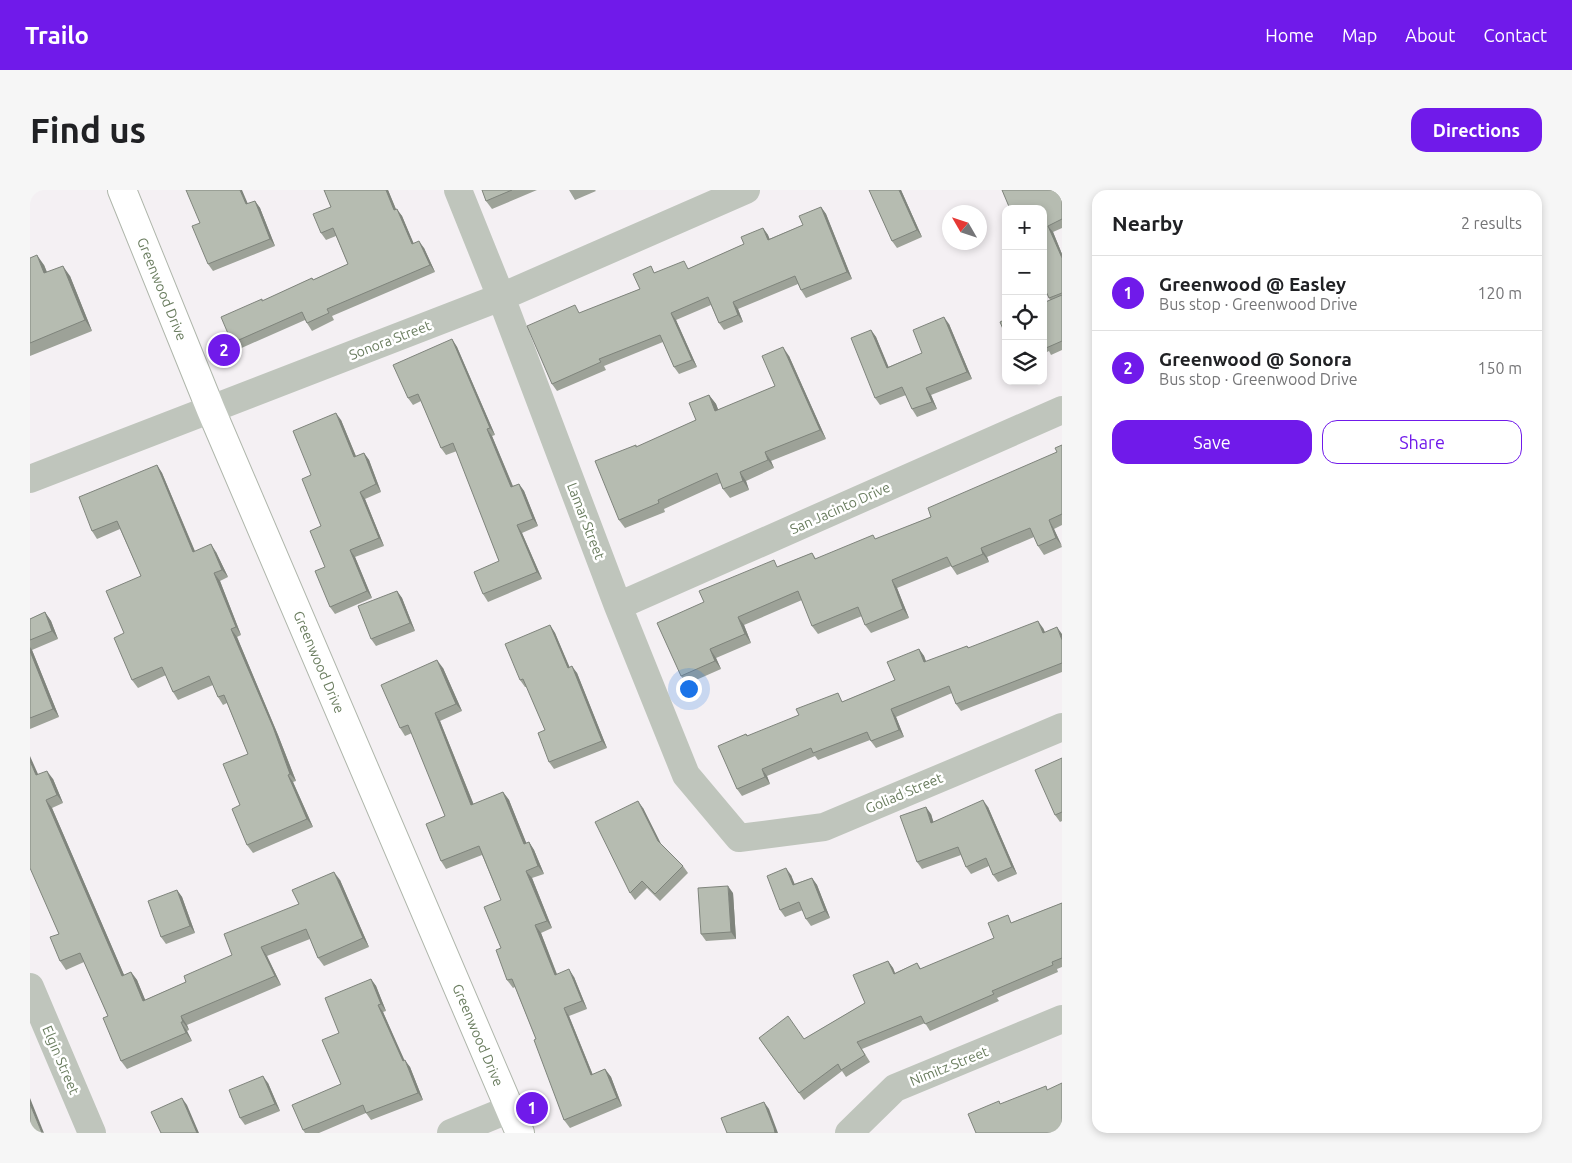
<!DOCTYPE html>
<meta charset="utf-8">
<style>
body{margin:0;font-family:Ubuntu,sans-serif;background:#f6f6f6;color:#202124}
.controls{position:absolute;right:15px;top:15px;display:grid;overflow:hidden;border-radius:10px;box-shadow:0 2px 8px #0003}
.controls button{width:45px;height:45px;display:grid;place-items:center;padding:0;border:0;border-bottom:1px solid #e0e0e0;background:#fff;color:#202124;font:25px sans-serif}
.compass{position:absolute;left:912px;top:15px;width:45px;height:45px;border-radius:50%;background:#fff;box-shadow:0 2px 8px #0003;rotate:309deg}
.you{position:absolute;left:658px;top:498px;width:18px;height:18px;margin:-12px;border:4px solid #fff;border-radius:50%;background:#1a73e8;box-shadow:0 0 0 8px #1a73e833}
.badge{display:grid;place-items:center;width:32px;height:32px;border-radius:50%;background:#701aea;color:#fff;font-size:16px;font-weight:700}
.pin{position:absolute;translate:-50% -50%;border:2px solid #fff;box-shadow:0 1px 5px #0006}
.list{margin:0;padding:0;list-style:none}
h2{display:flex;justify-content:space-between;align-items:center;height:65px;margin:0;padding:0 20px;font-size:21px}
h2 small{font-size:16px;font-weight:400;color:#757577}
.list li{display:grid;grid-template-columns:32px 1fr auto;gap:15px;align-items:center;box-sizing:border-box;height:75px;padding:0 20px;border-top:1px solid #e0e0e0}
.list b{display:block;font-size:19px;white-space:nowrap}
.list p{margin:0;font-size:16px;white-space:nowrap;color:#757577}
.list em{font-size:16px;font-style:normal;color:#757577}
.actions{display:flex;gap:10px;padding:15px 20px}
.actions a{flex:1;padding:11px 0;border:1px solid #701aea;border-radius:15px;text-align:center;font-size:18px;color:#701aea}
.actions .main{background:#701aea;color:#fff}
.icon{flex:none;width:28px;height:28px;fill:none;stroke:currentColor;stroke-width:2;stroke-linecap:round;stroke-linejoin:round}
.map{position:relative;flex:none;width:1032px;height:943px;overflow:hidden;border-radius:15px}
header{display:flex;align-items:center;gap:30px;box-sizing:border-box;height:70px;padding:0 25px;background:#701aea;color:#fff}
header strong{font-size:24px}
nav{display:flex;gap:28px;margin-inline-start:auto;font-size:18px}
.intro{display:flex;align-items:center;justify-content:space-between;box-sizing:border-box;height:120px;padding:0 30px}
h1{margin:0;font-size:35px}
.button{padding:12px 22px;border-radius:15px;background:#701aea;color:#fff;font-size:18px;font-weight:700}
main{display:flex;gap:30px;padding:0 30px}
aside{flex:1;background:#fff;border-radius:15px;box-shadow:0 2px 8px #0003}
.map>svg:first-child{display:block}
.lines{fill:none;stroke-linecap:round;stroke-linejoin:round}
.major-casing{stroke:#afb6ab;stroke-width:30}
.minor{stroke:#bfc5bc;stroke-width:28}
.major{stroke:#fff;stroke-width:28}
.wall{fill:#9da298}
.shaded-wall{fill:#7f847c}
.building{fill:#b6bcb1;stroke:#7f847c}
.labels{text-anchor:middle;stroke-width:5;stroke-linejoin:round;paint-order:stroke}
.street-label{font-size:14px;fill:#697c5e;stroke:#fff}
</style>
<header>
<strong>Trailo</strong>
<nav><a>Home</a><a>Map</a><a>About</a><a>Contact</a></nav>
</header>
<div class="intro"><h1>Find us</h1><a class="button">Directions</a></div>
<main>
<div class="map">
<svg width="1032" height="943" viewBox="0 0 1032 943">
<rect width="100%" height="100%" fill="#f4f0f3"/>
<g class="lines">
<g class="major-casing">
<path id="major" d="M 92,0 L 181,220 L 490,943"/>
</g>
<path class="minor" d="M 428,0 L 471,107 L 588,416 L 656,585 L 709,648 L 794,637 L 1032,537
M 0,289 L 471,107 L 716,0
M 588,416 L 1032,220
M 0,797 L 62,943
M 421,943 L 480,919
M 819,943 L 865,898 L 1032,829"/>
<use href="#major" class="major"/>
</g>
<path class="wall" d="M 294,0 L 358,0 L 366,19 L 372,26 L 383,53 L 394,58 L 405,82 L 302,126 L 304,130 L 282,141 L 275,130 L 207,160 L 202,153 L 233,111 L 282,88 L 283,90 L 318,74 L 306,46 L 296,50 L 291,43 L 301,17 Z
M 452,0 L 507,0 L 462,19 L 456,11 Z
M 539,0 L 565,0 L 566,1 L 545,10 Z
M 839,0 L 871,0 L 892,47 L 867,58 L 862,51 Z
M 972,0 L 1032,0 L 1032,38 L 1023,42 L 1032,64 L 1032,160 L 1021,165 L 1019,161 L 1013,164 L 1013,113 L 1020,110 Z
M 225,11 L 230,18 L 245,56 L 183,81 L 178,74 L 218,14 Z
M 791,17 L 796,24 L 822,89 L 776,108 L 771,100 L 768,94 L 708,119 L 713,132 L 694,140 L 689,133 L 681,115 L 646,130 L 667,177 L 649,184 L 644,177 L 633,152 L 574,176 L 576,180 L 527,201 L 522,194 L 550,123 L 610,99 L 625,82 L 660,78 L 714,54 L 733,38 L 738,45 L 739,49 L 773,35 Z
M 0,68 L 14,75 L 17,82 L 40,86 L 62,141 L 0,166 Z
M 919,134 L 942,189 L 901,205 L 907,219 L 887,227 L 882,219 L 876,205 L 850,215 L 845,208 L 841,140 L 846,147 L 858,177 L 892,163 Z
M 422,149 L 427,157 L 465,245 L 462,246 L 483,296 L 489,294 L 494,301 L 508,336 L 492,343 L 512,389 L 458,412 L 453,404 L 469,371 L 427,261 L 416,265 L 411,258 L 391,211 L 383,215 L 378,208 Z
M 759,166 L 796,249 L 741,271 L 744,278 L 716,291 L 719,300 L 700,308 L 693,299 L 691,293 L 634,319 L 635,322 L 595,338 L 589,330 L 607,257 L 666,230 L 679,205 L 686,214 L 688,220 L 745,196 Z
M 311,230 L 326,266 L 334,263 L 339,270 L 351,302 L 335,309 L 354,356 L 325,367 L 342,408 L 305,424 L 300,417 L 291,336 L 281,285 Z
M 1032,255 L 1032,335 L 1024,339 L 1032,357 L 1014,365 L 1008,356 L 1004,347 L 957,367 L 959,372 L 927,385 L 921,376 L 867,398 L 879,428 L 841,443 L 835,435 L 832,426 L 788,444 L 782,436 L 772,410 L 714,435 L 721,453 L 686,468 L 691,479 L 657,494 L 651,486 L 674,412 L 749,376 L 782,363 L 786,369 L 846,349 L 901,327 L 1027,262 Z
M 127,275 L 132,283 L 165,361 L 186,362 L 198,387 L 190,391 L 211,445 L 207,447 L 248,545 L 266,591 L 263,592 L 283,637 L 223,663 L 217,655 L 210,615 L 218,564 L 197,513 L 193,515 L 188,507 L 183,495 L 148,510 L 143,502 L 136,485 L 108,498 L 102,490 L 94,443 L 111,386 L 90,339 L 67,349 L 62,341 Z
M 367,401 L 372,408 L 385,441 L 346,456 L 341,449 Z
M 15,422 L 21,431 L 28,449 L 2,460 L 29,527 L 0,539 L 0,429 Z
M 520,435 L 525,443 L 539,477 L 547,483 L 577,558 L 524,579 L 519,572 L 515,540 L 497,497 L 495,497 L 490,490 Z
M 1013,438 L 1015,442 L 1032,445 L 1032,482 L 931,521 L 926,514 L 922,503 L 866,527 L 874,547 L 846,558 L 840,550 L 788,570 L 785,566 L 737,586 L 740,594 L 712,606 L 707,599 L 716,544 L 718,546 L 814,511 L 865,490 L 889,459 L 894,466 L 896,472 L 937,456 L 939,458 Z
M 413,478 L 432,521 L 410,531 L 444,615 L 473,602 L 479,610 L 496,653 L 499,652 L 504,660 L 514,684 L 502,688 L 522,738 L 511,743 L 527,784 L 544,787 L 557,819 L 539,826 L 563,885 L 575,879 L 581,887 L 592,916 L 540,938 L 534,930 L 506,849 L 485,797 L 483,798 L 477,790 L 471,758 L 471,710 L 452,665 L 416,679 L 411,671 L 415,626 L 382,543 L 375,546 L 370,538 Z
M 1032,568 L 1032,631 L 1030,632 L 1025,625 Z
M 8,584 L 23,589 L 33,613 L 22,618 L 94,785 L 101,782 L 107,790 L 115,810 L 156,792 L 202,765 L 269,714 L 310,690 L 339,757 L 294,776 L 288,768 L 280,749 L 237,766 L 251,795 L 157,835 L 159,840 L 157,841 L 162,851 L 97,879 L 91,871 L 78,826 L 54,772 L 36,780 L 30,771 L 29,744 Z
M 958,617 L 987,684 L 968,692 L 963,685 L 959,676 L 941,684 L 936,677 L 931,665 L 892,679 L 887,672 L 901,624 L 903,632 Z
M 613,618 L 631,654 L 653,676 L 658,683 L 630,711 L 617,698 L 605,710 L 600,703 Z
M 761,685 L 764,694 L 782,688 L 787,695 L 800,728 L 781,736 L 776,729 L 773,720 L 755,727 L 750,720 Z
M 147,700 L 152,707 L 165,743 L 136,754 L 131,747 Z
M 703,703 L 706,749 L 676,751 L 671,744 Z
M 1032,713 L 1032,777 L 1027,779 L 1028,782 L 967,808 L 969,811 L 900,841 L 895,833 L 832,859 L 840,872 L 816,887 L 812,881 L 774,910 L 729,848 L 774,849 L 835,813 L 858,771 L 863,778 L 865,783 L 887,773 L 891,779 L 964,748 L 983,732 Z
M 341,789 L 346,796 L 356,821 L 353,822 L 374,871 L 380,877 L 393,910 L 341,930 L 336,923 L 289,943 L 275,943 L 273,940 L 311,894 L 309,843 Z
M 238,893 L 250,921 L 215,935 L 210,928 Z"/>
<path class="shaded-wall" d="M 210,0 L 212,0 L 221,21 L 216,14 Z
M 356,0 L 358,0 L 369,27 L 364,20 Z
M 869,0 L 871,0 L 892,47 L 887,40 Z
M 225,11 L 230,18 L 245,56 L 240,49 Z
M 791,17 L 796,24 L 822,89 L 817,82 Z
M 367,19 L 372,26 L 387,61 L 382,54 Z
M 1018,36 L 1023,42 L 1032,64 L 1032,68 Z
M 733,38 L 738,45 L 743,57 L 738,50 Z
M 389,51 L 394,58 L 405,82 L 400,75 Z
M 7,65 L 14,75 L 21,93 L 14,83 Z
M 33,76 L 40,86 L 62,141 L 55,130 Z
M 703,112 L 708,119 L 713,132 L 708,125 Z
M 641,123 L 646,130 L 667,177 L 662,170 Z
M 914,127 L 919,134 L 942,189 L 937,182 Z
M 841,140 L 846,147 L 862,185 L 857,178 Z
M 422,149 L 427,157 L 465,245 L 460,238 Z
M 753,157 L 759,166 L 796,249 L 790,240 Z
M 896,198 L 901,205 L 907,219 L 902,212 Z
M 679,205 L 686,214 L 692,229 L 685,221 Z
M 306,223 L 311,230 L 329,274 L 324,267 Z
M 457,239 L 462,246 L 486,304 L 481,297 Z
M 735,262 L 741,271 L 744,278 L 738,270 Z
M 334,263 L 339,270 L 351,302 L 346,294 Z
M 127,275 L 132,283 L 168,369 L 163,362 Z
M 710,282 L 716,291 L 719,300 L 713,291 Z
M 489,294 L 494,301 L 508,336 L 503,329 Z
M 330,302 L 335,309 L 354,356 L 349,348 Z
M 1019,330 L 1024,339 L 1032,356 L 1026,348 Z
M 487,335 L 492,343 L 512,389 L 507,382 Z
M 181,354 L 186,362 L 198,387 L 192,380 Z
M 951,358 L 957,367 L 959,372 L 953,364 Z
M 320,360 L 325,367 L 342,408 L 337,401 Z
M 184,383 L 190,391 L 211,445 L 206,437 Z
M 862,390 L 867,398 L 879,428 L 873,419 Z
M 367,401 L 372,408 L 385,441 L 380,433 Z
M 15,422 L 21,431 L 28,449 L 22,441 Z
M 708,427 L 714,435 L 721,453 L 715,444 Z
M 1008,431 L 1013,438 L 1018,450 L 1013,443 Z
M 520,435 L 525,443 L 543,485 L 538,478 Z
M 1027,437 L 1032,444 L 1032,450 Z
M 201,439 L 207,447 L 248,545 L 266,591 L 260,584 Z
M 0,457 L 2,460 L 29,527 L 23,519 L 0,461 Z
M 680,459 L 686,468 L 691,479 L 685,471 Z
M 889,459 L 894,466 L 899,479 L 894,472 Z
M 407,470 L 413,478 L 432,521 L 426,514 Z
M 542,476 L 547,483 L 577,558 L 572,551 Z
M 861,519 L 866,527 L 874,547 L 869,540 Z
M 405,523 L 410,531 L 447,623 L 441,615 Z
M 0,566 L 12,593 L 6,585 L 0,571 Z
M 732,579 L 737,586 L 740,594 L 735,587 Z
M 17,581 L 23,589 L 33,613 L 27,605 Z
M 258,585 L 263,592 L 283,637 L 277,629 Z
M 473,602 L 479,610 L 500,662 L 494,654 Z
M 16,610 L 22,618 L 98,794 L 92,786 Z
M 953,610 L 958,617 L 987,684 L 982,677 Z
M 608,611 L 613,618 L 633,658 L 628,651 Z
M 896,617 L 901,624 L 906,640 L 901,633 Z
M 499,652 L 504,660 L 514,684 L 508,676 Z
M 756,678 L 761,685 L 768,702 L 763,695 Z
M 496,681 L 502,688 L 522,738 L 517,731 Z
M 304,682 L 310,690 L 339,757 L 333,748 Z
M 782,688 L 787,695 L 800,728 L 795,721 Z
M 698,696 L 703,703 L 706,749 L 701,742 Z
M 147,700 L 152,707 L 165,743 L 160,736 Z
M 505,735 L 511,743 L 530,793 L 525,785 Z
M 231,757 L 237,766 L 251,795 L 245,786 Z
M 858,771 L 863,778 L 868,791 L 864,784 Z
M 539,779 L 544,787 L 557,819 L 552,811 Z
M 101,782 L 107,790 L 119,819 L 113,811 Z
M 341,789 L 346,796 L 356,821 L 351,814 Z
M 348,815 L 353,822 L 378,878 L 373,871 Z
M 534,818 L 539,826 L 566,893 L 561,885 Z
M 151,826 L 157,835 L 159,840 L 153,832 Z
M 151,832 L 157,841 L 162,851 L 156,843 Z
M 375,870 L 380,877 L 393,910 L 388,903 Z
M 575,879 L 581,887 L 592,916 L 587,908 Z
M 233,886 L 238,893 L 250,921 L 245,914 Z
M 0,908 L 14,943 L 12,943 L 0,914 Z
M 152,908 L 157,915 L 169,943 L 167,943 Z
M 734,912 L 739,919 L 748,943 L 745,943 Z"/>
<path class="building" d="M 156,0 L 210,0 L 216,14 L 225,11 L 240,49 L 178,74 L 162,36 L 170,33 Z
M 294,0 L 356,0 L 364,20 L 367,19 L 382,54 L 389,51 L 400,75 L 297,119 L 299,123 L 277,133 L 272,122 L 202,153 L 191,127 L 232,109 L 232,111 L 282,88 L 283,90 L 318,74 L 303,38 L 291,43 L 283,24 L 301,17 Z
M 452,0 L 482,0 L 456,11 Z
M 839,0 L 869,0 L 887,40 L 862,51 Z
M 972,0 L 1032,0 L 1032,29 L 1018,36 L 1032,68 L 1032,103 L 1019,108 L 1013,95 L 1013,19 L 980,19 Z
M 791,17 L 817,82 L 771,100 L 765,86 L 703,112 L 708,125 L 689,133 L 678,107 L 641,123 L 662,170 L 644,177 L 630,145 L 569,169 L 571,172 L 522,194 L 497,136 L 545,115 L 549,123 L 610,99 L 603,84 L 621,76 L 624,83 L 654,71 L 658,79 L 714,54 L 711,47 L 733,38 L 738,50 L 773,35 L 769,26 Z
M 7,65 L 14,83 L 33,76 L 55,130 L 0,153 L 0,68 Z
M 1032,105 L 1032,151 L 1016,158 L 1014,154 L 1013,154 L 1013,113 Z
M 914,127 L 937,182 L 896,198 L 902,212 L 882,219 L 872,197 L 845,208 L 821,148 L 841,140 L 857,178 L 892,163 L 883,140 Z
M 976,129 L 976,146 L 970,132 Z
M 422,149 L 460,238 L 457,239 L 481,297 L 489,294 L 503,329 L 487,335 L 507,382 L 453,404 L 444,382 L 469,371 L 423,253 L 411,258 L 388,204 L 378,208 L 363,175 Z
M 753,157 L 790,240 L 735,262 L 738,270 L 710,282 L 713,291 L 693,299 L 687,283 L 628,310 L 629,313 L 589,330 L 565,271 L 606,255 L 606,257 L 666,230 L 659,213 L 679,205 L 685,221 L 745,196 L 732,166 Z
M 306,223 L 324,267 L 334,263 L 346,294 L 330,302 L 349,348 L 320,360 L 337,401 L 300,417 L 285,381 L 295,377 L 280,341 L 291,336 L 272,289 L 281,285 L 263,241 Z
M 1032,255 L 1032,324 L 1019,330 L 1026,348 L 1008,356 L 1000,338 L 951,358 L 953,364 L 922,377 L 917,367 L 862,390 L 873,419 L 835,435 L 828,417 L 782,436 L 768,401 L 708,427 L 715,444 L 680,459 L 685,471 L 651,486 L 627,433 L 674,412 L 669,401 L 744,370 L 747,377 L 782,363 L 785,369 L 843,345 L 845,349 L 901,327 L 898,318 L 1027,262 L 1025,258 Z
M 127,275 L 163,362 L 181,354 L 192,380 L 184,383 L 206,437 L 201,439 L 243,537 L 260,584 L 258,585 L 277,629 L 217,655 L 202,619 L 210,615 L 193,574 L 218,564 L 194,505 L 188,507 L 179,486 L 143,502 L 132,477 L 102,490 L 84,448 L 94,443 L 76,401 L 111,386 L 87,331 L 62,341 L 49,307 Z
M 367,401 L 380,433 L 341,449 L 328,416 Z
M 15,422 L 22,441 L 0,450 L 0,429 Z
M 1008,431 L 1013,443 L 1027,437 L 1032,450 L 1032,473 L 926,514 L 919,496 L 861,519 L 869,540 L 841,551 L 837,542 L 783,563 L 781,558 L 732,579 L 735,587 L 707,599 L 688,556 L 716,544 L 717,546 L 769,525 L 766,519 L 808,503 L 812,512 L 865,490 L 857,472 L 889,459 L 894,472 L 937,456 L 938,458 Z
M 520,435 L 538,478 L 542,476 L 572,551 L 519,572 L 508,543 L 515,540 L 493,489 L 490,490 L 475,454 Z
M 0,461 L 23,519 L 0,528 Z
M 407,470 L 426,514 L 405,523 L 441,615 L 473,602 L 494,654 L 499,652 L 508,676 L 496,681 L 517,731 L 505,735 L 525,785 L 539,779 L 552,811 L 534,818 L 561,885 L 575,879 L 587,908 L 534,930 L 504,850 L 506,849 L 482,789 L 477,790 L 466,760 L 471,758 L 454,717 L 471,710 L 449,656 L 411,671 L 396,634 L 415,626 L 378,535 L 370,538 L 351,495 Z
M 1032,568 L 1032,622 L 1025,625 L 1005,580 Z
M 0,571 L 6,585 L 17,581 L 27,605 L 16,610 L 92,786 L 101,782 L 113,811 L 156,792 L 154,786 L 202,765 L 194,744 L 269,714 L 262,700 L 304,682 L 333,748 L 288,768 L 276,739 L 231,757 L 245,786 L 151,826 L 153,832 L 151,832 L 156,843 L 91,871 L 73,828 L 78,826 L 50,763 L 30,771 L 20,747 L 29,744 L 0,678 Z
M 953,610 L 982,677 L 963,685 L 956,668 L 936,677 L 928,657 L 887,672 L 870,626 L 896,617 L 901,633 Z
M 608,611 L 628,651 L 653,676 L 625,704 L 612,691 L 600,703 L 565,632 Z
M 756,678 L 763,695 L 782,688 L 795,721 L 776,729 L 769,712 L 750,720 L 737,686 Z
M 698,696 L 701,742 L 671,744 L 668,698 Z
M 147,700 L 160,736 L 131,747 L 118,711 Z
M 1032,713 L 1032,768 L 1022,772 L 1023,775 L 962,801 L 964,804 L 895,834 L 891,826 L 827,852 L 835,865 L 811,880 L 808,874 L 769,903 L 729,848 L 758,826 L 774,849 L 835,813 L 823,785 L 858,771 L 864,784 L 887,773 L 890,779 L 964,748 L 958,733 L 978,725 L 981,733 Z
M 341,789 L 351,814 L 348,815 L 373,871 L 375,870 L 388,903 L 336,923 L 333,915 L 273,940 L 262,915 L 311,894 L 292,850 L 309,843 L 295,808 Z
M 233,886 L 245,914 L 210,928 L 199,900 Z
M 1032,893 L 1032,940 L 1026,943 L 946,943 L 938,924 L 969,911 L 970,914 L 1016,896 L 1017,900 Z
M 152,908 L 167,943 L 131,943 L 121,922 Z
M 734,912 L 744,938 L 745,943 L 697,943 L 691,928 Z
M 0,914 L 12,943 L 0,943 Z"/>
<g class="labels">
<g class="street-label">
<text transform="translate(132 99) rotate(68)" y="5">Greenwood Drive</text>
<text transform="translate(360 150) rotate(-21)" y="5">Sonora Street</text>
<text transform="translate(810 318) rotate(-24)" y="5">San Jacinto Drive</text>
<text transform="translate(556 331) rotate(69)" y="5">Lamar Street</text>
<text transform="translate(289 472) rotate(67)" y="5">Greenwood Drive</text>
<text transform="translate(874 603) rotate(-23)" y="5">Goliad Street</text>
<text transform="translate(448 845) rotate(67)" y="5">Greenwood Drive</text>
<text transform="translate(31 870) rotate(67)" y="5">Elgin Street</text>
<text transform="translate(919 876) rotate(-22)" y="5">Nimitz Street</text>
</g>
</g>
</svg>
<div class="controls">
<button>+</button>
<button>−</button>
<button><svg class="icon" aria-label="locate" viewBox="0 0 24 24"><circle cx="12" cy="12" r="6"/><path d="M12 2v4M12 18v4M2 12h4M18 12h4"/></svg></button>
<button><svg class="icon" aria-label="layers" viewBox="0 0 24 24"><path d="M12 4l9 5-9 5-9-5zM3 14l9 5 9-5"/></svg></button>
</div>
<svg class="compass" viewBox="-18 -18 36 36"><path d="M0-13l5 13h-10z" fill="#e53935"/><path d="M0 13l5-13h-10z" fill="#757577"/></svg>
<div class="you"></div>
<div class="pin badge" style="left:502px;top:918px">1</div>
<div class="pin badge" style="left:194px;top:160px">2</div>
</div>
<aside>
<h2>Nearby<small>2 results</small></h2>
<ul class="list">
<li><span class="badge">1</span><div><b>Greenwood @ Easley</b><p>Bus stop · Greenwood Drive</p></div><em>120 m</em></li>
<li><span class="badge">2</span><div><b>Greenwood @ Sonora</b><p>Bus stop · Greenwood Drive</p></div><em>150 m</em></li>
</ul>
<div class="actions"><a class="main">Save</a><a>Share</a></div>
</aside>
</main>
